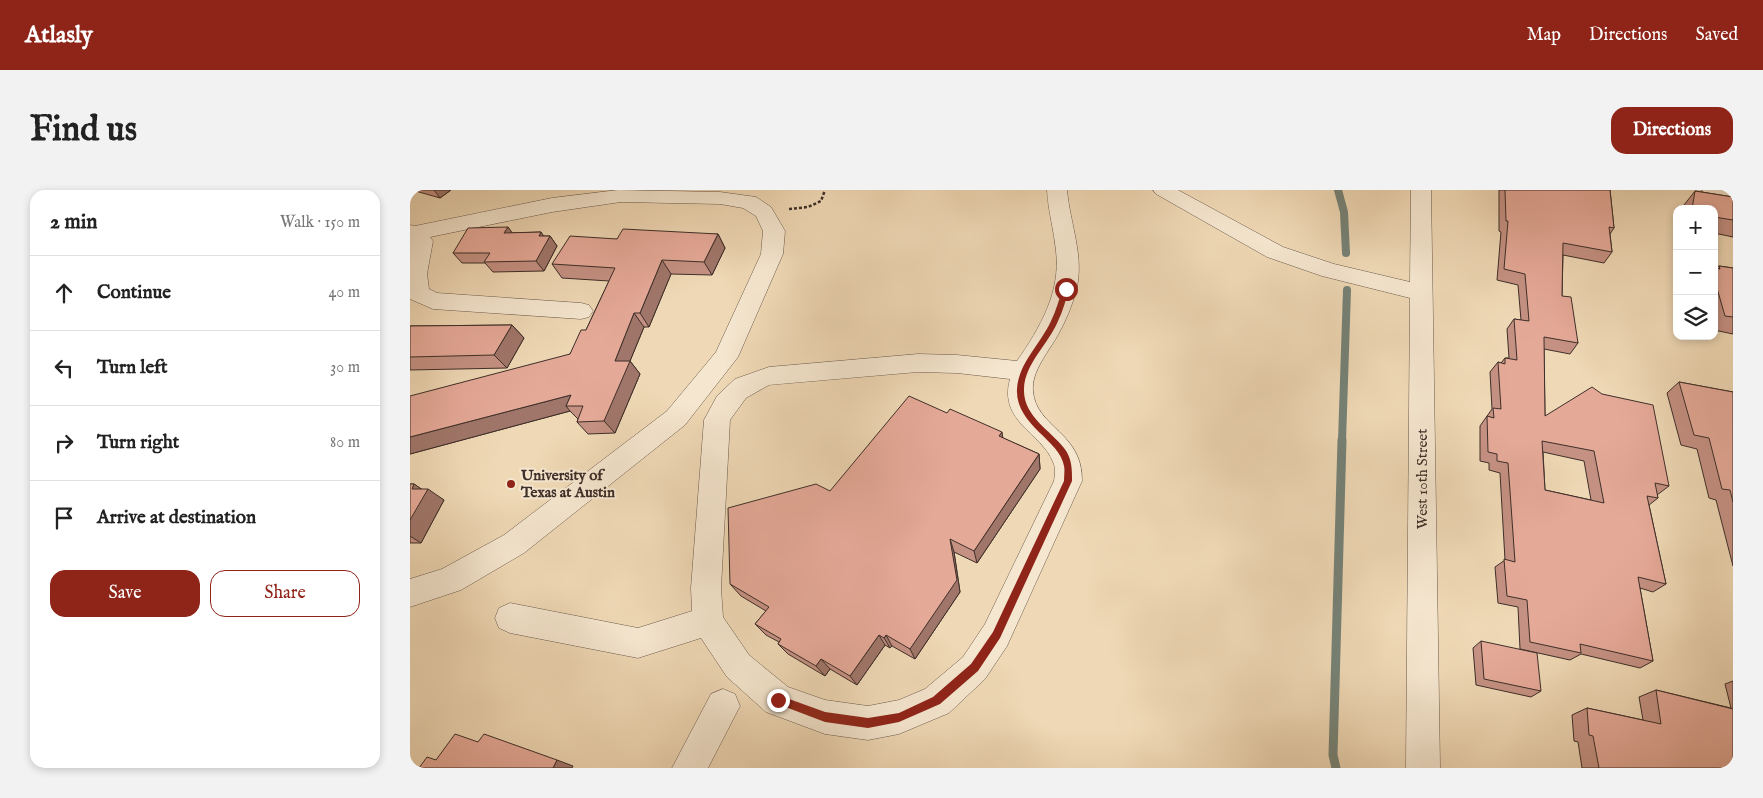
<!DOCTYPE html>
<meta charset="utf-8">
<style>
body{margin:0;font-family:"IM FELL English",serif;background:#f2f2f2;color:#222}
.controls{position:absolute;right:15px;top:15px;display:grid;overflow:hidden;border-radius:10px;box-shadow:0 2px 8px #0003}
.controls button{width:45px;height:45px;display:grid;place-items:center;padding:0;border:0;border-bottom:1px solid #e0e0e0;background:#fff;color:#222;font:25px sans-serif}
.stop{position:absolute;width:15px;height:15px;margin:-11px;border:4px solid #8f2418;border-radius:50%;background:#fff}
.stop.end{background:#8f2418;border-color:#fff;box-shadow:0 1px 5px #0008}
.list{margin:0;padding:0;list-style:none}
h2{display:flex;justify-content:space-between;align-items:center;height:65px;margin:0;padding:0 20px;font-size:21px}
h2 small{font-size:16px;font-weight:400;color:#767676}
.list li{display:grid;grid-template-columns:32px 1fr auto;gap:15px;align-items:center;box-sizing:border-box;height:75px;padding:0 20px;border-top:1px solid #e0e0e0}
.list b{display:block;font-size:19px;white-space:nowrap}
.list em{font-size:16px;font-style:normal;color:#767676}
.actions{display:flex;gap:10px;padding:15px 20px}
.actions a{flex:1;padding:11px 0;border:1px solid #8f2418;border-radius:15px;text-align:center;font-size:18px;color:#8f2418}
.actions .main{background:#8f2418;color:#fff}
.icon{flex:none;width:28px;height:28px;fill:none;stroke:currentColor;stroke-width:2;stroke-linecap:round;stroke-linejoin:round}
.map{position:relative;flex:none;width:1323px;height:578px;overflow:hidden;border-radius:15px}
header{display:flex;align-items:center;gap:30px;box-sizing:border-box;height:70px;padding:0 25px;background:#8f2418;color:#fff}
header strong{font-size:24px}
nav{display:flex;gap:28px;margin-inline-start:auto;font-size:18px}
.intro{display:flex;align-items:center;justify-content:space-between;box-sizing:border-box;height:120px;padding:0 30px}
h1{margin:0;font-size:35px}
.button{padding:12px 22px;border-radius:15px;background:#8f2418;color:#fff;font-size:18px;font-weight:700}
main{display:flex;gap:30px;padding:0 30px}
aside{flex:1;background:#fff;border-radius:15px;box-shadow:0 2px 8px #0003}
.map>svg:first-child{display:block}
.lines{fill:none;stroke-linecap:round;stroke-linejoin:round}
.stream-far1{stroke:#758277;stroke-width:8}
.stream{stroke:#758277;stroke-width:9}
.minor-casing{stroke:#6a594c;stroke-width:1}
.path{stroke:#3e2f29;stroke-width:2.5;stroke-dasharray:3 2;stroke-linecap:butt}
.minor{fill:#f5e6cf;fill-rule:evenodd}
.wall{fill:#c59183;stroke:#3e2f29;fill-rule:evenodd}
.shaded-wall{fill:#a0766a;stroke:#3e2f29}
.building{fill:#e5a998;stroke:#3e2f29;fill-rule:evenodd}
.route{fill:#8f2418}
.poi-dot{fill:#8f2418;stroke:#f5e6cf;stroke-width:2}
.labels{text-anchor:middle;stroke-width:4;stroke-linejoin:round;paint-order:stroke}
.poi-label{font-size:15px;font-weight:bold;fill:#3e2f29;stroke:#f5e6cf;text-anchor:start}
.street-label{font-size:15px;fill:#3e2f29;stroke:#f5e6cf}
</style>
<header>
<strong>Atlasly</strong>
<nav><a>Map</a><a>Directions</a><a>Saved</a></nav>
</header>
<div class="intro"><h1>Find us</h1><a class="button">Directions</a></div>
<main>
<aside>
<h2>2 min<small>Walk · 150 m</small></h2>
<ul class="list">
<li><svg class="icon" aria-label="ahead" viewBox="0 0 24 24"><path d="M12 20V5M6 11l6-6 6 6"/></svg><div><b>Continue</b></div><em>40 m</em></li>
<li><svg class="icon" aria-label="left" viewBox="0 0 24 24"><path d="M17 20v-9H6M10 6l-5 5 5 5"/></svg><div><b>Turn left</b></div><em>30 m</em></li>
<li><svg class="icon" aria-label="right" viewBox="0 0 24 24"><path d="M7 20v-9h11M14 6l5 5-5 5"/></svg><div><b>Turn right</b></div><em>80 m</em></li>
<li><svg class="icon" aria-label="arrive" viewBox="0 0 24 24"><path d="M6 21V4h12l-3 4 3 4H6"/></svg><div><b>Arrive at destination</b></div></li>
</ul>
<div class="actions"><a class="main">Save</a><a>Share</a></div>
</aside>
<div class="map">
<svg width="1323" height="578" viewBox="0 0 1323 578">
<rect width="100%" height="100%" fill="#efd8b5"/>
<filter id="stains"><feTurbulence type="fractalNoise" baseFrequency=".004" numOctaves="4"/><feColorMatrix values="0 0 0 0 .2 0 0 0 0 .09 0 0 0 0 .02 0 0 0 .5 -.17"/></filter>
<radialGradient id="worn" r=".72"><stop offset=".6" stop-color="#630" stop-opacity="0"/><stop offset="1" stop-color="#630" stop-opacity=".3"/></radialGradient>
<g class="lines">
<path class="stream-far1" d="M 928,0 L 934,22 L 936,63
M 932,251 L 937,100"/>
<path class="stream" d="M 926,578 L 923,565 L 932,250"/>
<g class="minor-casing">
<path id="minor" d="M 208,0 L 310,2 L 346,7 L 361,17 L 375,41 L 373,64 L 328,167 L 275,235 L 114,363 L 51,400 L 0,417 L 0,389 L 32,379 L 94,345 L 257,221 L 306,162 L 351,64 L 353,41 L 346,26 L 333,18 L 310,14 L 211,12 L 142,22 L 20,47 L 23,51 L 17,84 L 19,99 L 27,103 L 171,113 L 179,115 L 183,121 L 179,127 L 171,129 L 23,119 L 0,109 L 0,35 L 5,36 L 142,8 Z
M 637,0 L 657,0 C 660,34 675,67 666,101 C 662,116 656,130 649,143 C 640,160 621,181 623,201 C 626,238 673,242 672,291 L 597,456 L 575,489 L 539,523 L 489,544 L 458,550 L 415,544 L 356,522 L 317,487 L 291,448 L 228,468 L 100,443 L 89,438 L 85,428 L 89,418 L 100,413 L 228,438 L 282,421 L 281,398 L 294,230 L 307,206 L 325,189 L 359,177 L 508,164 L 547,165 L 607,171 C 630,138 651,102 646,61 C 644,40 638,21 637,0 ZM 508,182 L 547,183 L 600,189 C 588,232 632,243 643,272 C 646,278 645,284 644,291 L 575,434 L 553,467 L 515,499 L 489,510 L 458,516 L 415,510 L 378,497 L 339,465 L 313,427 L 311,398 L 320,230 L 336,208 L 359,195 Z
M 743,0 L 768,0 L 873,57 L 924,74 L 1000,92 L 1001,0 L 1021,0 L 1030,578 L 996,578 L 1000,108 L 912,86 L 857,67 L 746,4 Z
M 1292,0 L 1323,0 L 1323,9 L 1295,4 Z
M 313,499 L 325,504 L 330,516 L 298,578 L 262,578 L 301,504 Z"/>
</g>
<path class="path" d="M 379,19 L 398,17 L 411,11 L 415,0"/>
<use href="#minor" class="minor"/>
</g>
<path class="wall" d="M 2,0 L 41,0 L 30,8 Z
M 1089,0 L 1200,0 L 1204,38 L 1200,44 L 1202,62 L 1194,73 L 1153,65 L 1152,106 L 1168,153 L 1160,164 L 1134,159 L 1135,226 L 1259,296 L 1247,305 L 1248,308 L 1239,315 L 1256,394 L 1243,402 L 1230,398 L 1243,471 L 1230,478 L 1171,464 L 1160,470 L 1110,459 L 1108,417 L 1088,413 L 1085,377 L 1095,370 L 1090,283 L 1079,280 L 1079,273 L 1070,271 L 1070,236 L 1082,219 L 1080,182 L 1088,172 L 1091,173 L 1095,168 L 1099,168 L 1097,139 L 1104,129 L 1111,130 L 1108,95 L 1087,90 L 1091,42 L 1089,41 ZM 1133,262 L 1174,271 L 1181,310 L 1135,300 Z
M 1285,1 L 1323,7 L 1323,47 L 1304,43 L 1304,19 L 1273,19 L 1274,15 Z
M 98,37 L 102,43 L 131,42 L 133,46 L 140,46 L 147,56 L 134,81 L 83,82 L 75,73 L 52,73 L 43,63 Z
M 308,44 L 315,58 L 302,85 L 261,84 L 239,137 L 234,137 L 220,171 L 230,184 L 205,243 L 178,244 L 167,232 L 168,229 L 160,221 L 0,264 L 160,164 L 176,140 L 199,91 L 152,88 L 142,74 L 207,49 Z
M 1309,76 L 1323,78 L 1323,144 L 1304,140 L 1304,78 L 1306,78 Z
M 102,135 L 114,148 L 97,178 L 0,180 L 0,136 Z
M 1269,192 L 1323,202 L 1323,376 L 1306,310 L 1299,308 L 1287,259 L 1271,255 L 1257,203 Z
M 593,248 L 629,264 L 630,279 L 567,373 L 544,362 L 550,402 L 505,469 L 482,456 L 480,458 L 475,455 L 447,495 L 420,479 L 415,486 L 378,464 L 368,454 L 369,452 L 356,445 L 345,434 L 356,421 L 331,406 L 320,394 Z
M 0,294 L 4,294 L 11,299 L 34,310 L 11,353 L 0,353 Z
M 1071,451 L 1131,501 L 1121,507 L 1066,495 L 1063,458 Z
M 1323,491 L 1323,578 L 1172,578 L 1168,552 L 1164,551 L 1162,525 L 1177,518 L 1233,530 L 1229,507 L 1246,500 L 1321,518 L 1315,494 Z"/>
<path class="shaded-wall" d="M 24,0 L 41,0 L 30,8 Z
M 98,37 L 106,48 L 94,43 Z
M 131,42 L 137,51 L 140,46 L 147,56 L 134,81 L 126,71 L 129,46 Z
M 308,44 L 315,58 L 302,85 L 294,72 Z
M 252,70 L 261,84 L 239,137 L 230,123 Z
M 224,123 L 234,137 L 220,171 L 230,184 L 205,243 L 194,231 L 205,171 Z
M 102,135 L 114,148 L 97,178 L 84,165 Z
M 161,205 L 156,216 L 160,221 L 0,264 L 0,247 Z
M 592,242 L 594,257 L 589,246 Z
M 629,264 L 630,279 L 567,373 L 564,361 Z
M 4,294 L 16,302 L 18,299 L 34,310 L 11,353 L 0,346 L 0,330 L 2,299 Z
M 540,349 L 544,362 L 550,402 L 505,469 L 500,459 Z
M 469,445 L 475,455 L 447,495 L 440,486 Z
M 476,445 L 482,456 L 480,458 L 474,448 Z
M 411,469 L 420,479 L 415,486 L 406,476 Z
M 147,570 L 163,576 L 162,578 L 143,578 Z"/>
<path class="building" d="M 1095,0 L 1200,0 L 1204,38 L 1199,37 L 1202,62 L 1153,53 L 1152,106 L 1161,107 L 1168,153 L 1134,147 L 1135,226 L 1182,197 L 1192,204 L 1243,215 L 1259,296 L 1245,293 L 1248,308 L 1237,306 L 1256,394 L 1228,387 L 1243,471 L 1170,454 L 1171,463 L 1120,452 L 1117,410 L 1097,406 L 1094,369 L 1105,372 L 1098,273 L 1087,271 L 1087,264 L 1078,262 L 1077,226 L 1084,228 L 1083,218 L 1091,219 L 1088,172 L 1095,174 L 1095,168 L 1107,170 L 1104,129 L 1119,131 L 1115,84 L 1094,79 L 1098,31 L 1096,31 ZM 1132,251 L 1184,261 L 1194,313 L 1135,300 Z
M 1285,1 L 1323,7 L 1323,30 L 1304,27 L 1304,19 L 1282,19 Z
M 98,37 L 94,43 L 131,42 L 129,46 L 140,46 L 126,71 L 74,72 L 80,63 L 43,63 L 58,38 Z
M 213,39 L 308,44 L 294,72 L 252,70 L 230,123 L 224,123 L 205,171 L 220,171 L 194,231 L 167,232 L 173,216 L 156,216 L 161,205 L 0,247 L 0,206 L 160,164 L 171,140 L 176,140 L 205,78 L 142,74 L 160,46 L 207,49 Z
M 1309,76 L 1323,78 L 1323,127 L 1315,126 L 1304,88 L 1304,78 L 1310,79 Z
M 102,135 L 84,165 L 0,167 L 0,136 Z
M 1269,192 L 1323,202 L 1323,312 L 1320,300 L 1312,299 L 1299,248 L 1284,245 Z
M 499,206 L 537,223 L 540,219 L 592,242 L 589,246 L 629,264 L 564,361 L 540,349 L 547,390 L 500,459 L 476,445 L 474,448 L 469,445 L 440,486 L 411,469 L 406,476 L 368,454 L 371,449 L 345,434 L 359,417 L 320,394 L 318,318 L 406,294 L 420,301 Z
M 0,294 L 4,294 L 2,299 L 18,299 L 0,330 Z
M 1071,451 L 1127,463 L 1131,501 L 1074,489 Z
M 1246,500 L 1323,519 L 1323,578 L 1189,578 L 1183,546 L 1179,545 L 1177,518 L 1251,534 Z
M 45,544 L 68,552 L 74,544 L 147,570 L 143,578 L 9,578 L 17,567 L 26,570 Z"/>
<path class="route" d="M 656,96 L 659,99 C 656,109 653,121 648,131 C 638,155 615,173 614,199 C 613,226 640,240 654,258 C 662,268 662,279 662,291 L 590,448 L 568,481 L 530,514 L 489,532 L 458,538 L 415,532 L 365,513 L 363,510 L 368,505 L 415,522 L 458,528 L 489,523 L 523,507 L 561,474 L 583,442 L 654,291 C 654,286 655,280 654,276 C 650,250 605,235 607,199 C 609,172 630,155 641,131 C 646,121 649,109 653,99 Z"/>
<circle class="poi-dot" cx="101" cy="294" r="5"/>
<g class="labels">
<g class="poi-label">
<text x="111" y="290">University of<tspan x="111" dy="17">Texas at Austin</tspan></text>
</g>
<g class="street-label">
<text transform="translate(1012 289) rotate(-90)" y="5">West 10th Street</text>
</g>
</g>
<rect width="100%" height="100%" filter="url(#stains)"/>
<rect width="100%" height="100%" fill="url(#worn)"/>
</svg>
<div class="controls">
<button>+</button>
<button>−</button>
<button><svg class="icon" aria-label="layers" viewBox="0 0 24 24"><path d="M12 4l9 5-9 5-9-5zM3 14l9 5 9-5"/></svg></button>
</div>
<div class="stop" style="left:656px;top:99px"></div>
<div class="stop end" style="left:368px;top:510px"></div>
</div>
</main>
